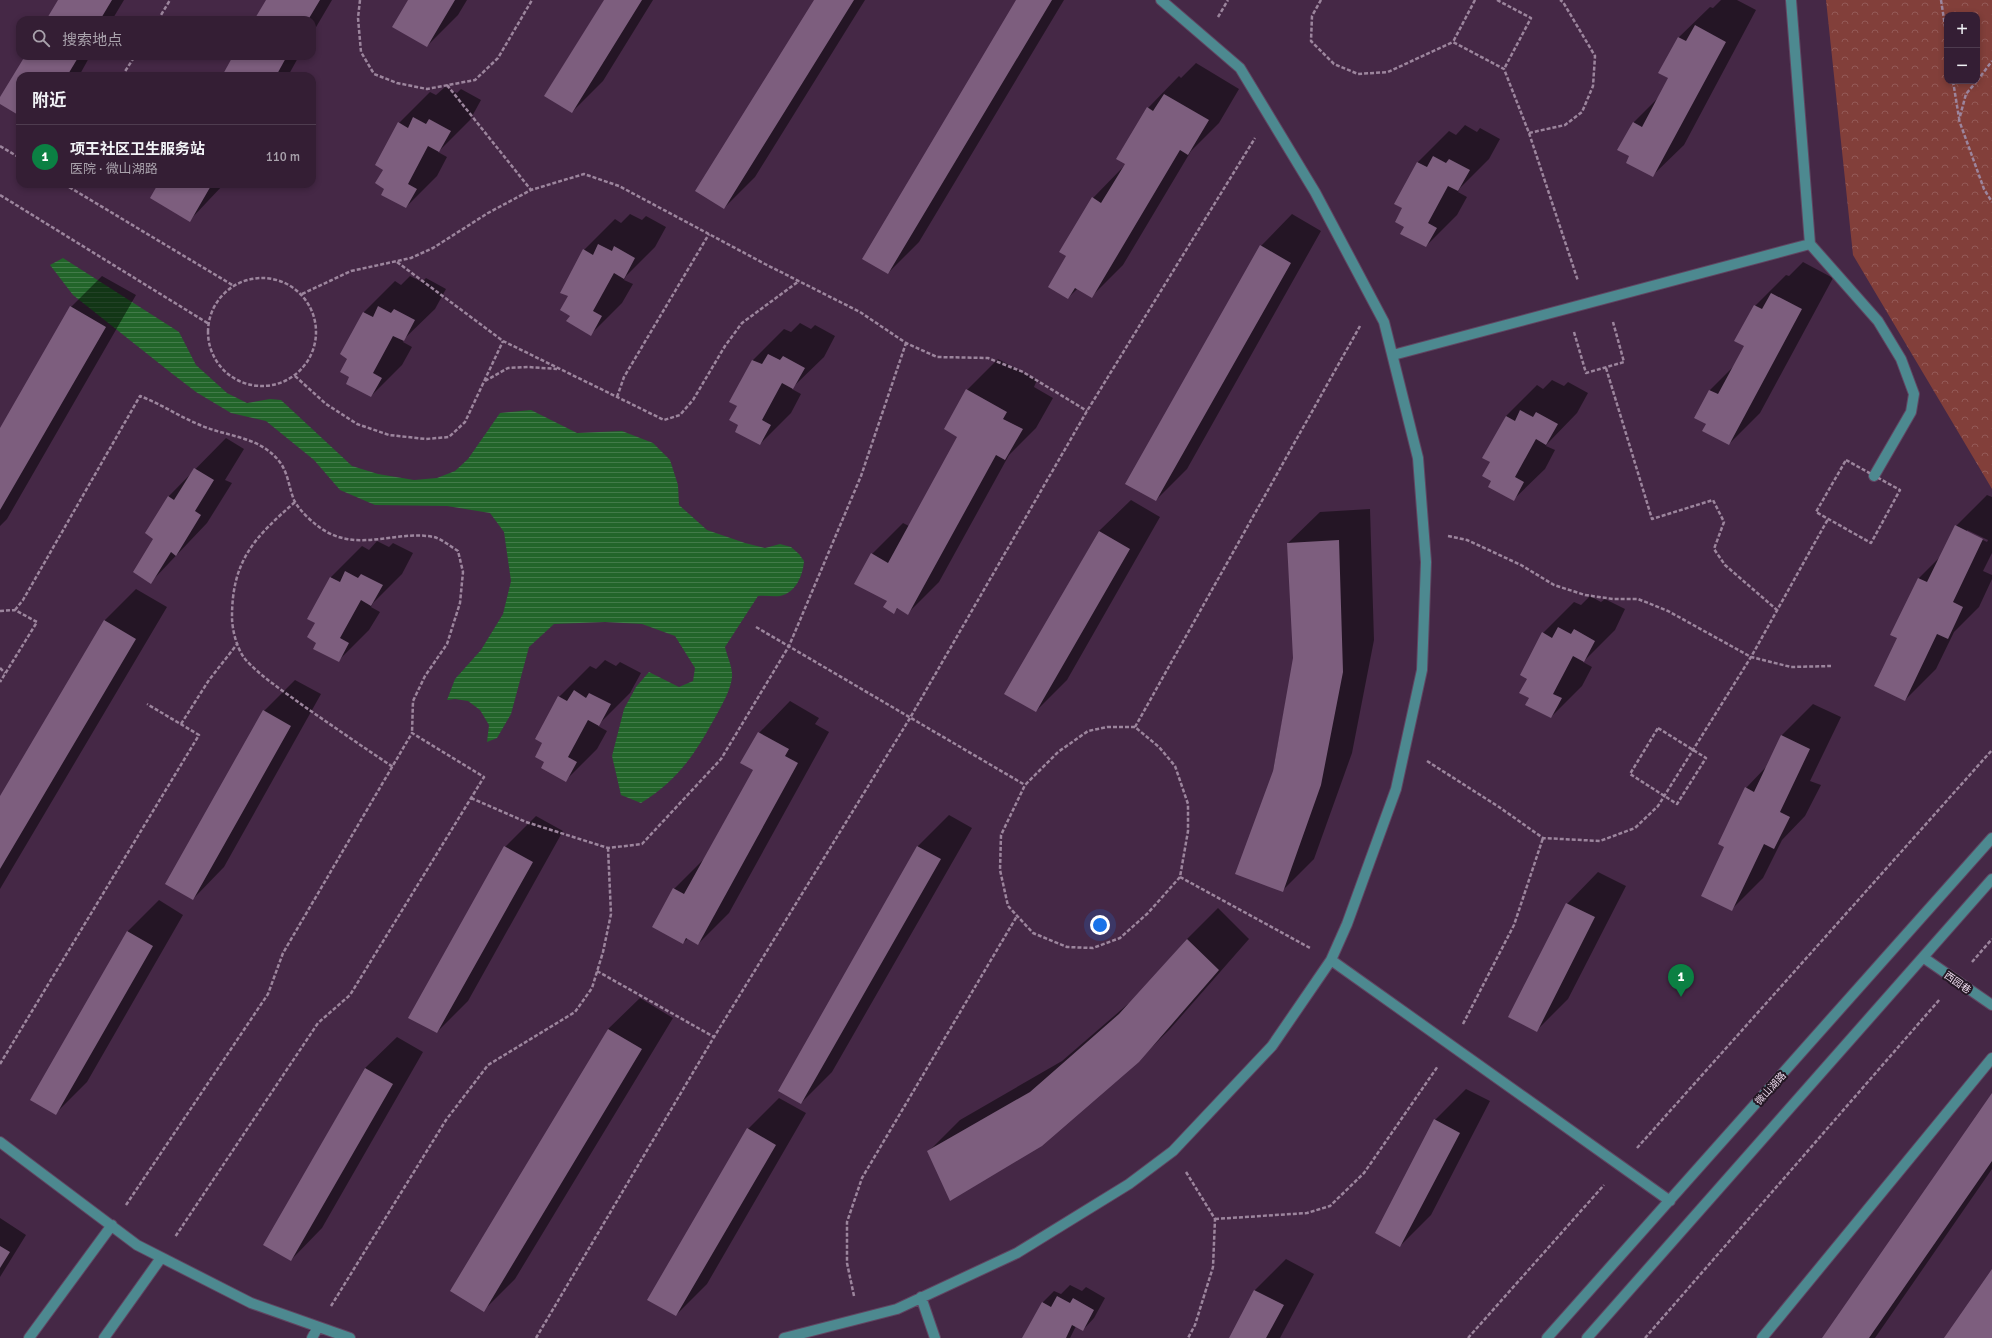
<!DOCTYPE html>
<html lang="zh">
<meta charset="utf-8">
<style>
body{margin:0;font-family:Signika,"Noto Sans SC",sans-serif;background:#3f2b40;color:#f1f3f6}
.controls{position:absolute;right:12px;top:12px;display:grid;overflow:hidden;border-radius:8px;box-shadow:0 2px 6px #0003}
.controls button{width:36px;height:36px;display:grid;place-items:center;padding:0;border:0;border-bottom:1px solid #4e3c4f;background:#341e34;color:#f1f3f6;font:20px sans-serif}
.you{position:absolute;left:1100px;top:925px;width:14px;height:14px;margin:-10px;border:3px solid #fff;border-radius:50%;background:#1a73e8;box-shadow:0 0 0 6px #1a73e833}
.badge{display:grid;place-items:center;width:26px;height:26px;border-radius:50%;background:#0b8043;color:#fff;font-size:13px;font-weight:700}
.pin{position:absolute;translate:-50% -33px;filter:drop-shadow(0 1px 2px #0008)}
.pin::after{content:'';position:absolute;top:21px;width:14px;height:12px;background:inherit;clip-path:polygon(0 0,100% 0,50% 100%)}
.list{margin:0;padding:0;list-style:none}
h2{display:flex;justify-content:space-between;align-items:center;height:52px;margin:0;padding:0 16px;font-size:17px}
h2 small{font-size:13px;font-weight:400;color:#a9a2ac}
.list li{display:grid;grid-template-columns:26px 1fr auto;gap:12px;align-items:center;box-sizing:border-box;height:64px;padding:0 16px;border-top:1px solid #4e3c4f}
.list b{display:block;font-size:15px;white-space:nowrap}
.list p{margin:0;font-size:13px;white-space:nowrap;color:#a9a2ac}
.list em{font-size:13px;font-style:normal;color:#a9a2ac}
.icon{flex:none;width:22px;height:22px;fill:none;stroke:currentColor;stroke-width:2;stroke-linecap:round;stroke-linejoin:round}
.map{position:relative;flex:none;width:1992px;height:1338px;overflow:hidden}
.search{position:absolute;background:#341e34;box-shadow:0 2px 6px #0003;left:16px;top:16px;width:300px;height:44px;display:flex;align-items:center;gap:10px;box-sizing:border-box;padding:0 14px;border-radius:12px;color:#a9a2ac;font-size:15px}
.panel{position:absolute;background:#341e34;box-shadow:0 2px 6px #0003;left:16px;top:72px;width:300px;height:116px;border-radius:12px}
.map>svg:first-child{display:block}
.park{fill:url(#park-crowns);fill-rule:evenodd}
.water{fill:url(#water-rules)}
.shadow{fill:#0007;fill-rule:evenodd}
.building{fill:#7d5e7e}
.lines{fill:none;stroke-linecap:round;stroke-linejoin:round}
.minor-casing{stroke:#604561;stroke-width:12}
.path{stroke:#9c859d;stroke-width:2.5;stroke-dasharray:4 2;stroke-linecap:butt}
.minor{stroke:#4d8990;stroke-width:10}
.labels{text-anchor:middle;stroke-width:4;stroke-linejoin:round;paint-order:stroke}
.street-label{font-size:10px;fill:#efddef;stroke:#241724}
</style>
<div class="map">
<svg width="1992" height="1338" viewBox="0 0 1992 1338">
<defs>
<pattern id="park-crowns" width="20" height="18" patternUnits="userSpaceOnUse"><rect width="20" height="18" fill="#823f3a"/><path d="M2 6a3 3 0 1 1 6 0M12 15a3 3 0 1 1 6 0" fill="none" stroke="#945a57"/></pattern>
<pattern id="water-rules" width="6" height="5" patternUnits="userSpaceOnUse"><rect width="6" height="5" fill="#22652a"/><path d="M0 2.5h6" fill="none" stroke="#427b49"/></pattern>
</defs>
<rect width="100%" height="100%" fill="#452846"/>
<path class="park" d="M 1826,0 L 1992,0 L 1992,489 L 1853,255 ZM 1947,15 L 1977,15 L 1977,81 L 1947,81 Z"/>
<path class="water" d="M 63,258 L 179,332 L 196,365 L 227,393 L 247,403 L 270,399 L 281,400 L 352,466 L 378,474 L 414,480 L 437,478 L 455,471 L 468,459 L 500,413 L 531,410 L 577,433 L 622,431 L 653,443 L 670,460 L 678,485 L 679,505 L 707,530 L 745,543 L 765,548 L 780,544 L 791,547 L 799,554 L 804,561 C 803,575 796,593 780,596 C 773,597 765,595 758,596 L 725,647 C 727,656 733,668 732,677 C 731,689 723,703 717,714 C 696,752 680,779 641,803 L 621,795 L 612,756 L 624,709 L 636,687 L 649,672 L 679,687 L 693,681 L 695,668 L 675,636 L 642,624 L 605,622 L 554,624 L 529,647 L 511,714 L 497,738 L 487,742 L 489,725 L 480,710 L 468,701 L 455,699 L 447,700 L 455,679 L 481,650 L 503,614 L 511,581 L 504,532 L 490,513 L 447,506 L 375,505 L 340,490 L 314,460 L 266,421 L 231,413 L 196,392 L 170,372 L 73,295 L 50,265 Z"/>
<path class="shadow" d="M 59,0 L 124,0 L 112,20 L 47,20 Z
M 267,0 L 332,0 L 312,34 L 312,20 L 255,20 Z
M 409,0 L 467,0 L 458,15 L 427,46 Z
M 605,0 L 653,0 L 603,81 L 572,112 Z
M 815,0 L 865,0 L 755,177 L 724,208 Z
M 1017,0 L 1064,0 L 919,242 L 888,273 Z
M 1721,0 L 1737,0 L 1756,10 L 1684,145 L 1652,176 L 1631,156 L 1619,149 L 1634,122 L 1659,97 L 1670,78 L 1678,38 L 1710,7 L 1713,8 Z
M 26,56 L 90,56 L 79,76 L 20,76 L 20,115 L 0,103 L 0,99 Z
M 234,56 L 299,56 L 288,76 L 223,76 Z
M 1196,63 L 1239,89 L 1219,123 L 1191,151 L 1123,265 L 1092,296 L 1078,288 L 1068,298 L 1067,256 L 1093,198 L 1126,164 L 1118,159 L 1148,108 L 1179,76 L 1181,78 Z
M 445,87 L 457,93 L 461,89 L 481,100 L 470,120 L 438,152 L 447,157 L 437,176 L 406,207 L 385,188 L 384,169 L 399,123 L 430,92 L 436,95 Z
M 1465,125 L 1477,132 L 1480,128 L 1500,139 L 1489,159 L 1460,188 L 1458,192 L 1467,197 L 1457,215 L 1426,246 L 1405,227 L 1404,208 L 1396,204 L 1418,162 L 1449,131 L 1456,135 Z
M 159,184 L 224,184 L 190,220 Z
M 630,214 L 642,220 L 646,216 L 666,227 L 655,247 L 626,276 L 624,280 L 633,284 L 622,303 L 591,334 L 571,315 L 569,296 L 584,250 L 615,219 L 621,223 Z
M 1292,214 L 1321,231 L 1187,469 L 1156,500 L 1261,246 Z
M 1803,262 L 1833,278 L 1760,413 L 1729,444 L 1707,424 L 1696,417 L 1710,390 L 1735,365 L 1746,346 L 1755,306 L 1786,275 L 1789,276 Z
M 102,276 L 136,295 L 7,519 L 0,526 L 0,430 L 71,307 Z
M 410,276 L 422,282 L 426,278 L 446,289 L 435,309 L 405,338 L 403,342 L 412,347 L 402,365 L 371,396 L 350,377 L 349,358 L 341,354 L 364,312 L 395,281 L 401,285 Z
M 800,323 L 811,329 L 815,325 L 835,336 L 824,357 L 793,387 L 792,389 L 801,394 L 791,413 L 760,444 L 740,425 L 738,406 L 731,402 L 753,360 L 784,329 L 791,332 Z
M 998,359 L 1037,380 L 1034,387 L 1053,398 L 1036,428 L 1009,455 L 939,582 L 908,613 L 898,608 L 894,612 L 872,554 L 903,523 L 909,526 L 959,437 L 967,390 Z
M 1552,380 L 1564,386 L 1568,382 L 1588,393 L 1577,413 L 1547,444 L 1546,446 L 1555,450 L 1545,469 L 1513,500 L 1493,481 L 1492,462 L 1506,416 L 1537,385 L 1543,389 Z
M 226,438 L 244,449 L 225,480 L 232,483 L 207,523 L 151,582 L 155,538 L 146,533 L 169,496 Z
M 1987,495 L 1992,497 L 1992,553 L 1983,571 L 1992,575 L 1992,579 L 1979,607 L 1954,632 L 1936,669 L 1905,700 L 1898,638 L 1892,634 L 1919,578 L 1942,555 L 1956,526 ZM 1967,530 L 1988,540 L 1987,542 L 1967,532 Z
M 1131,500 L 1160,517 L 1067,680 L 1036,711 L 1006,694 L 1099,531 Z
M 1370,509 L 1374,640 L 1352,753 L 1314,859 L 1283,890 L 1273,771 L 1294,658 L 1288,543 L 1320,512 Z
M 377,541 L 389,547 L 393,543 L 413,553 L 402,574 L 373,603 L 371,607 L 380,612 L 369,630 L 338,661 L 318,642 L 316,623 L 309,619 L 331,577 L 362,546 L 369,550 Z
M 136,589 L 167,607 L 0,889 L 0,798 L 105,620 Z
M 1590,596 L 1601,602 L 1605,599 L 1625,609 L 1615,630 L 1583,662 L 1592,667 L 1582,686 L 1551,717 L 1530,698 L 1528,678 L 1543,633 L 1574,602 L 1581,605 Z
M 605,660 L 616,666 L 620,662 L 641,673 L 630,693 L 599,724 L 598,726 L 607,731 L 597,749 L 566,780 L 545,761 L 544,743 L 559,697 L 590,666 L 596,669 Z
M 295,680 L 321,694 L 224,867 L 193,899 L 264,711 Z
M 790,701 L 819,718 L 815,724 L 829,732 L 729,913 L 698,944 L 688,938 L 683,943 L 674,889 L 705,858 L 754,770 L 759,733 Z
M 1813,704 L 1841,717 L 1810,781 L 1821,785 L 1805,816 L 1782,840 L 1763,878 L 1732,909 L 1725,847 L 1746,788 L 1767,766 L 1782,735 Z
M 949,815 L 972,828 L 832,1072 L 801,1103 L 779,1091 L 918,846 Z
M 536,816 L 563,831 L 468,1001 L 437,1032 L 505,847 Z
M 1598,872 L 1626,886 L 1568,999 L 1537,1030 L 1509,1017 L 1567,904 Z
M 159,900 L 183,915 L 87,1082 L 56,1113 L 128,931 Z
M 1218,908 L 1249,939 L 1170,1029 L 1138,1061 L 929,1151 L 960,1120 L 1062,1061 L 1136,997 L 1187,939 Z
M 640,998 L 673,1018 L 515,1279 L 484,1310 L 608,1029 Z
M 397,1037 L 423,1052 L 322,1228 L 291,1260 L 265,1244 L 365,1068 Z
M 1466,1089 L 1490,1101 L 1431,1215 L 1400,1246 L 1435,1120 Z
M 1992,1095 L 1992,1169 L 1875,1338 L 1823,1338 Z
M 779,1098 L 806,1113 L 707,1284 L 676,1315 L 748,1129 Z
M 0,1218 L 26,1235 L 0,1277 Z
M 1286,1259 L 1314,1274 L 1280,1338 L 1230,1338 L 1255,1290 Z
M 1070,1285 L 1082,1291 L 1086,1287 L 1105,1298 L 1094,1318 L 1083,1330 L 1076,1326 L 1070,1338 L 1023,1338 L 1043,1302 L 1054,1291 L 1061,1294 Z"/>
<path class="building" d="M 58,0 L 112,0 L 100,20 L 46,20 Z
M 266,0 L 320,0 L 308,20 L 254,20 Z
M 408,0 L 455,0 L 427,47 L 392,27 Z
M 604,0 L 642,0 L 572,113 L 544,96 Z
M 814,0 L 854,0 L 724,209 L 695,191 Z
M 1016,0 L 1052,0 L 888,274 L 862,259 Z
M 1695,25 L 1726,42 L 1653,177 L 1626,163 L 1629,156 L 1617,150 L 1633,122 L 1642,127 L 1668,78 L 1658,73 L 1678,37 L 1686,41 Z
M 25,56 L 79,56 L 67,76 L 20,76 L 20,116 L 0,104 L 0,97 Z
M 233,56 L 287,56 L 276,76 L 222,76 Z
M 1164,94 L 1209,120 L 1188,155 L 1180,150 L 1092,298 L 1075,288 L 1068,299 L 1048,287 L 1066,256 L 1059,252 L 1092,197 L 1101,203 L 1125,164 L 1116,159 L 1147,107 L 1153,111 Z
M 413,117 L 426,124 L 429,119 L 451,131 L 439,152 L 428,146 L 408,184 L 417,189 L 406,208 L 381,195 L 384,189 L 375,183 L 383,170 L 375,165 L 398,122 L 408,128 Z
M 1433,156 L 1446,163 L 1449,159 L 1470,170 L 1458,191 L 1448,186 L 1428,223 L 1437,228 L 1426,247 L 1400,234 L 1404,227 L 1395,222 L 1402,208 L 1394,204 L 1417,162 L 1427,167 Z
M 158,184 L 212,184 L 190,222 L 150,198 Z
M 598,244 L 612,251 L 614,246 L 635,258 L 624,279 L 614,273 L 593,311 L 602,316 L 591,336 L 566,321 L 570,316 L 560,310 L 568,296 L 560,293 L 583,249 L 593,255 Z
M 1260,245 L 1291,263 L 1156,501 L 1125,484 Z
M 1771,293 L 1802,309 L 1729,445 L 1702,431 L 1706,424 L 1694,418 L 1709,390 L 1718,394 L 1744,346 L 1734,341 L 1754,305 L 1762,309 Z
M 70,306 L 106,327 L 0,510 L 0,428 Z
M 378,306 L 391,313 L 394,309 L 415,320 L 404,341 L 393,336 L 373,373 L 382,378 L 371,397 L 346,384 L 349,377 L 340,372 L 347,359 L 340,354 L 363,312 L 373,317 Z
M 768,354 L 780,360 L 783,356 L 805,368 L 793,389 L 782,383 L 762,420 L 771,425 L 760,445 L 735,432 L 738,425 L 729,420 L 737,406 L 729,402 L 752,360 L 762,364 Z
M 966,389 L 1007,412 L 1003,419 L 1023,429 L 1005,460 L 996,455 L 908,615 L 897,608 L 894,614 L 883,607 L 887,601 L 854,584 L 871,553 L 888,563 L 957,437 L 944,429 Z
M 1520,410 L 1533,417 L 1536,412 L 1558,424 L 1546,445 L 1536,439 L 1515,477 L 1524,482 L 1514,501 L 1488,487 L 1491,481 L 1482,476 L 1490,462 L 1482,458 L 1506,416 L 1515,421 Z
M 194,468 L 214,480 L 195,511 L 201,515 L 176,556 L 171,552 L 151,584 L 133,572 L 153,539 L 145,533 L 168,496 L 174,500 Z
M 1955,525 L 1983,539 L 1953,602 L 1963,607 L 1948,639 L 1937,634 L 1905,701 L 1874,686 L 1897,638 L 1890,635 L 1918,578 L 1927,582 Z
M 1099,531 L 1130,549 L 1036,712 L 1004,694 Z
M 1339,540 L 1343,672 L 1321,785 L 1283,892 L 1235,874 L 1273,771 L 1293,658 L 1287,543 Z
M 345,571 L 358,578 L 361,574 L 383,585 L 371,606 L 361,600 L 340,638 L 349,643 L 339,662 L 313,649 L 316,643 L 307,637 L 315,623 L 307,619 L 330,577 L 340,582 Z
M 104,620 L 136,639 L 0,869 L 0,796 Z
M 1558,627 L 1571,634 L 1574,629 L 1595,641 L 1584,662 L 1573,656 L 1553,694 L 1562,698 L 1551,718 L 1525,705 L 1529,698 L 1519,693 L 1527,679 L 1520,675 L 1542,632 L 1552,638 Z
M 574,690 L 586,698 L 589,693 L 611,704 L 599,726 L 588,720 L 568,757 L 577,762 L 566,782 L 541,768 L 544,762 L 535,757 L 542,743 L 535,739 L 558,696 L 567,701 Z
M 263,710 L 291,726 L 193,900 L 165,884 Z
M 758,732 L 789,749 L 785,756 L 798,763 L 698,945 L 686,938 L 683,944 L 652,927 L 673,888 L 684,894 L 753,770 L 740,763 Z
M 1781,735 L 1810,749 L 1780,812 L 1790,817 L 1774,849 L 1764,844 L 1732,911 L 1701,896 L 1724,847 L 1718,844 L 1745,787 L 1754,792 Z
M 504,846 L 533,862 L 437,1033 L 408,1018 Z
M 917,846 L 941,859 L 801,1104 L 778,1091 Z
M 1566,903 L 1595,917 L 1537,1032 L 1508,1017 Z
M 127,931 L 153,946 L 56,1115 L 30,1100 Z
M 1187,939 L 1219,970 L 1139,1062 L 1042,1146 L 950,1201 L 927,1151 L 1030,1092 L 1119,1014 Z
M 608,1029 L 642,1049 L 484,1312 L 450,1291 Z
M 365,1068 L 393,1084 L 291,1261 L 263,1245 Z
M 1992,1093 L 1992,1161 L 1869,1338 L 1822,1338 Z
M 1434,1119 L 1460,1133 L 1400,1247 L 1375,1233 Z
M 747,1128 L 776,1145 L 676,1316 L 647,1300 Z
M 0,1246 L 10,1252 L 0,1268 Z
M 1992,1269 L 1992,1338 L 1944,1338 Z
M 1254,1290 L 1284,1305 L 1266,1338 L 1229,1338 Z
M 1057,1296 L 1070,1303 L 1073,1298 L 1094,1310 L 1083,1331 L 1072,1325 L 1066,1338 L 1022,1338 L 1042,1302 L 1051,1307 Z"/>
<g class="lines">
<g class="minor-casing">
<path id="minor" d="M 1810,244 L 1878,321 L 1901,359 L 1914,394 L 1911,412 L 1874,476
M 1393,355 L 1810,244 L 1791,0
M 1924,958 L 1992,1005
M 1331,960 L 1670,1201
M 0,1142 L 137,1245 L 251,1303 L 350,1338
M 921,1297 L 935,1338
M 29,1338 L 112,1225
M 104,1338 L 161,1258
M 312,1338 L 318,1327
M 784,1338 L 897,1309 L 1017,1253 L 1129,1184 L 1173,1151 L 1272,1046 L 1331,960 L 1347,924 L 1396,789 L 1422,670 L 1426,562 L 1418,458 L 1384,322 L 1315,192 L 1240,68 L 1161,0
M 1547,1338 L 1992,838
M 1587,1338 L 1992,879
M 1762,1338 L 1992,1058"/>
</g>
<path class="path" d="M 360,0 L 358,18 L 361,52 L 374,74 L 397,83 L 427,89 L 475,80 L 498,58 L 532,0
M 1321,0 L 1312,16 L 1311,41 L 1334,64 L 1358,74 L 1388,72 L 1453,42
M 1475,0 L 1453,42 L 1504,69 L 1529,133 L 1578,281
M 1497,0 L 1531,18 L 1504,69
M 1941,0 L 1947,39
M 1218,17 L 1228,0
M 158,20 L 170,0
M 122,76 L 135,56
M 1953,81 L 1959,118
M 1977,81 L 1966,94 L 1959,120 L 1984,189 L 1992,202
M 1977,81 L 1992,61
M 447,85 L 531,190
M 1529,133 L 1565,125 L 1582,112 L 1593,86 L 1595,56 L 1563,2 L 1560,0
M 0,146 L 20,158
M 64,184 L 234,286
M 0,195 L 209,324
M 397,262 L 503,341 L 664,420 L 680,415 L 693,400 L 725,346 L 742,323 L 799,281
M208 332a54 54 0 1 1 108 0a54 54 0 1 1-108 0Z
M 302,294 L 351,271 L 411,258 L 433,248 L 488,213 L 531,190 L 584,174 L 619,186 L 765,264 L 860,312 L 906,343 L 937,357 L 988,358 L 1023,372 L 1087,411
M 1574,332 L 1586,373 L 1624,362 L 1613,322
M 1606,368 L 1652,519 L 1713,500 L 1724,522 L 1714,549 L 1725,565 L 1777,610
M 295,376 L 326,404 L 357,424 L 389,435 L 426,439 L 449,437 L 465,422 L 503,341
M 485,381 L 508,368 L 528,367 L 557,369
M 617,397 L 624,377 L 709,234
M 1846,460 L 1900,490 L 1871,543 L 1816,512 Z
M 295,502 C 255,537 232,560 232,617 C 232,630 237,649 245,659 C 262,678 285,692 305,707 C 334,727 363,747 393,767
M 1448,536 L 1467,540 L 1521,565 L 1554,585 L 1585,595 L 1613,599 L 1638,599 L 1668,611 L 1751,657 L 1791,667 L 1831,666
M 15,610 L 23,600 L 140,396 C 161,404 180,417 200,425 C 227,437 259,436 279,461 C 288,472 289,488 294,500 C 299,511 317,527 327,532 C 361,551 398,530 434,537 C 442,539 451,547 458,551 L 463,572 L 460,603 L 447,644 L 425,676 L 413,701 L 412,733
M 0,611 L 15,610 L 37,622 L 0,682
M 756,627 L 1025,785
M 0,668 L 5,673
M 181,724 L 209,680 L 238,643
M 1107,727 L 1135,727 L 1159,747 L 1175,766 L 1188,804 L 1188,831 L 1180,877 L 1148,913 L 1120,938 L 1093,948 L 1067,947 L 1033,933 L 1008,906 L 1000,870 L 1001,835 L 1025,785 L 1058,752 L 1088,731 Z
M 1135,727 L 1360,326
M 1658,728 L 1706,758 L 1677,804 L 1630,774 Z
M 1427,761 L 1499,807 L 1543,838 L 1600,841 L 1635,828 L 1658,806 L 1751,657 L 1828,519
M 471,798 L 526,822 L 608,848 L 642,844 L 721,759 L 789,646 L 861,476 L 906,343
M 1180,877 L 1310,948
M 1972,962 L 1992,939
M 597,971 L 714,1037
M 1463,1024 L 1514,925 L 1543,838
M 0,1064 L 199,735 L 147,704
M 1637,1148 L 1992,750
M 1186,1172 L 1215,1219 L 1213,1267 L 1195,1325 L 1188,1338
M 126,1205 L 268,994 L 283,953 L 412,733 L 484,777 L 350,995 L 318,1023 L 175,1237
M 1215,1219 L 1307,1213 L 1330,1206 L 1364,1173 L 1438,1066
M 854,1296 L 847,1263 L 847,1222 L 862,1178 L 1017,916
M 331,1306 L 446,1120 L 488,1065 L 575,1012 L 592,988 L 603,952 L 611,914 L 608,848
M 536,1338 L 714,1037 L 910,718 L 1087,411 L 1255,138
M 1468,1338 L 1604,1185
M 1645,1338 L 1940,999"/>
<use href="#minor" class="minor"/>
</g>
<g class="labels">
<g class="street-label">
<text transform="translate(1958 982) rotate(35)" y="4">西园巷</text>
<text transform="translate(1770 1088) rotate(-48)" y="4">微山湖路</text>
</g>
</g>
</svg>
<div class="controls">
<button>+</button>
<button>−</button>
</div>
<div class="you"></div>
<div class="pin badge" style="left:1681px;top:997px">1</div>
<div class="search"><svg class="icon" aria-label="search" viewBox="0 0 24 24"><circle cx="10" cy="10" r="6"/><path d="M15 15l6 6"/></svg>搜索地点</div>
<section class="panel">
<h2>附近<small></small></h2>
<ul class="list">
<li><span class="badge">1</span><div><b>项王社区卫生服务站</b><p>医院 · 微山湖路</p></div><em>110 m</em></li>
</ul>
</section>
</div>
